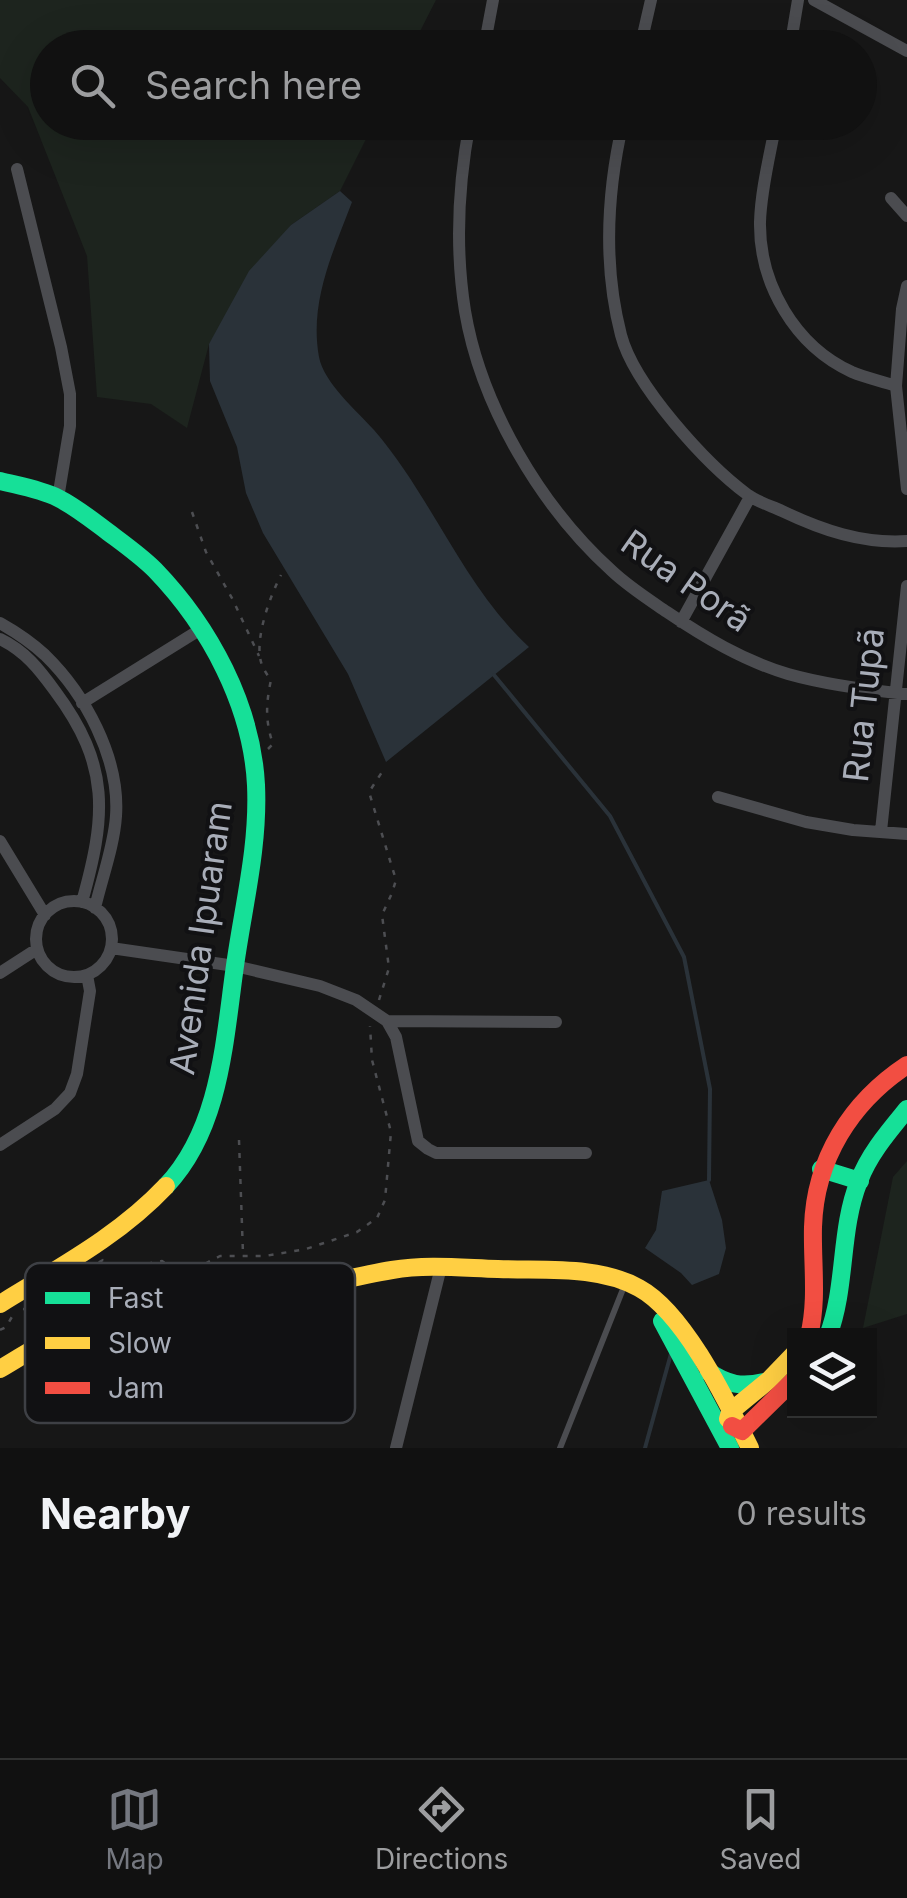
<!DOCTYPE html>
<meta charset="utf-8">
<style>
body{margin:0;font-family:Inter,sans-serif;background:#1a1a1a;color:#f1f3f6}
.controls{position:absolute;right:30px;bottom:30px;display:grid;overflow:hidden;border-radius:0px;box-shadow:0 10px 40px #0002}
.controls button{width:90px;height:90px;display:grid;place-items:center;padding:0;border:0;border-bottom:2px solid #303131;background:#111;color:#f1f3f6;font:50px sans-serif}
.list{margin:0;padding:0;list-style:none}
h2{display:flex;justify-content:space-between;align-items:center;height:130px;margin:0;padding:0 40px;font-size:42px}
h2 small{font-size:32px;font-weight:400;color:#9c9d9f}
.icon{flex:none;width:55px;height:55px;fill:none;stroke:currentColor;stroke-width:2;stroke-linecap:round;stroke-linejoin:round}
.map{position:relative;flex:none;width:907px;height:1448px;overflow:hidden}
.search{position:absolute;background:#111;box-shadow:0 10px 40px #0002;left:30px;right:30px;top:30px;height:110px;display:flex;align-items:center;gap:25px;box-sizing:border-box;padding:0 35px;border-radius:55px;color:#9c9d9f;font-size:38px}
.sheet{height:310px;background:#111}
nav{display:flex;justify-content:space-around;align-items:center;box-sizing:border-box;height:140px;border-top:2px solid #303131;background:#111;font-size:28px;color:#9c9d9f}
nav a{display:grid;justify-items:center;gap:5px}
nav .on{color:#757880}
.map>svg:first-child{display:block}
.green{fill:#1d241e}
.water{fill:#2a3239}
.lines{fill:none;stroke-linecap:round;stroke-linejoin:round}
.stream{stroke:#2a3239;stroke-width:4}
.path{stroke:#4d4e52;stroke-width:2.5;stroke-dasharray:5 8;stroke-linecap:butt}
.lane{stroke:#4b4c50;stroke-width:6}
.street{stroke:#4b4c50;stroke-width:12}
.fast{stroke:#16e098;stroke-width:18}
.slow{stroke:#ffcf43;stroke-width:18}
.jam{stroke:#f24e42;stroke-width:18}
.labels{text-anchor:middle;stroke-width:8;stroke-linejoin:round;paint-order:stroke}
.street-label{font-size:35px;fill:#a8adb8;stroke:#111113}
.key{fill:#111113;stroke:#3e4045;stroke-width:2.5}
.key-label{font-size:28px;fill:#a8adb8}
</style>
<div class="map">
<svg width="907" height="1448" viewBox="0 0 907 1448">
<rect width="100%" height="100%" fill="#171717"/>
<path class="green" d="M 0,0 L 436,0 L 412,47 L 48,48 L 48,122 L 374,123 L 340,191 L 291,225 L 209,344 L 187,428 L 151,404 L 97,397 L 87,256 L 28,107 L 0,78 Z
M 907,1161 L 907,1314 L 863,1328 L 893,1177 Z"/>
<path class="water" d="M 340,191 L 352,202 C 333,252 309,302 319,357 C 324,383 356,410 374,430 C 432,497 463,586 529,647 L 386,762 L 348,674 L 263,533 L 246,493 L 237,447 L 210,381 L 209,344 L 249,271 L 291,225 Z
M 709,1180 L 722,1220 L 726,1248 L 719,1274 L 692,1285 L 681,1273 L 645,1248 L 656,1230 L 662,1191 Z"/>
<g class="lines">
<path class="stream" d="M 494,675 L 610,816 L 684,957 L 710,1089 L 709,1180
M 645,1448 L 672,1350"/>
<path class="path" d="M 192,512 L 206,552 L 233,600 L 259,656
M 268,749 L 273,744 C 265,721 266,703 271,680 C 269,678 263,668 262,665 C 253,642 270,596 281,575
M 379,1000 L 389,968 L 382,915 L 392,893 L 396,880 L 369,792 L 384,769
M 239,1140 L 243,1254
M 60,1287 L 70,1288 L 84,1283 L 89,1268 L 103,1260 L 119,1269 L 162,1261 L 179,1274 L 191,1271 L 220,1256 L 265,1256 L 306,1249 L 357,1232 L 377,1218 L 385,1200 L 391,1132 L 372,1060 L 370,1026
M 23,1309 L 36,1310 L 49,1303 L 54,1290
M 0,1330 L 6,1327 L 13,1315"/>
<path class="lane" d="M 560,1448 L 625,1284"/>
<path class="street" d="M 814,0 L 907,51
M 484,48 L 493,0
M 640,48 L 651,0
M 790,48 L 798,0
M 470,122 C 458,185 455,248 465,311 C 481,406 541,507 612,571 C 629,587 648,599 667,612 C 704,637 744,661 788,674 C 827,685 866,690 907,694
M 623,122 C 607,192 603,265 621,335 C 634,385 706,464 748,495 C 758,502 771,506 782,511 C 822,530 862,544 907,541
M 776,122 C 770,155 761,189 760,222 C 759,284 795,346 852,372 C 866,378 882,381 896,386
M 17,169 L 61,347 L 70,394 L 70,426 L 58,498
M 891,198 L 907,216
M 907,286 L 902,309 L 896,386 L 907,489
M 681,622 L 750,497
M 0,623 C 16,632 31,642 45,655 C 85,694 120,758 116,816 C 114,846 102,878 95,908
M 0,639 C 25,651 39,669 55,691 C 111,766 106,816 82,902
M 82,703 L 201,629
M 718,797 L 806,822 L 853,830 L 907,834
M 881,831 L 907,586
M 0,841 L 45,915
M36 939a38 38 0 1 1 76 0a38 38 0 1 1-76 0Z
M 111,948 L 235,966 L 320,986 L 356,1000 L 387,1021 L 396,1037 L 418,1141 L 428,1149 L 436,1153 L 586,1153
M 0,973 L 37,949
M 387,1021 L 556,1022
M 0,1145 L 55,1109 L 70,1093 L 77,1074 L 90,991 L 87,975
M 396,1448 L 441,1267"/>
<path class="fast" d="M 0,481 C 20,486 40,489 58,498 C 76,507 92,520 108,532 C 124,544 141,556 155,570 C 210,627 252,706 256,785 C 259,849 242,911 234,973 C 224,1046 219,1130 166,1186
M 821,1169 L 860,1181
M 662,1321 L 730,1448
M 828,1336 C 847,1286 839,1231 859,1181 C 869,1154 889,1131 907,1109
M 709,1372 C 728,1385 742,1387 764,1382"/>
<path class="slow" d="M 0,1304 C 58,1268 119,1236 166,1186
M 0,1369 C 26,1354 51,1336 80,1326 C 140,1306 204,1306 266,1296 C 309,1289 350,1277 392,1270 C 427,1264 463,1268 498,1269 C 543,1271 598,1265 639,1288 C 685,1313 727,1402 750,1448
M 728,1419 L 730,1412 L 769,1380 L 794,1354"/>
<path class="jam" d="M 809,1336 C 818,1299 812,1264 813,1227 C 815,1159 851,1102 907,1065
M 732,1426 L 742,1431 L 794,1380"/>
</g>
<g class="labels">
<g class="street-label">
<text transform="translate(686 581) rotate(35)" y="12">Rua Porã</text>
<text transform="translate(864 705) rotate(-84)" y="12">Rua Tupã</text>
<text transform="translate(201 938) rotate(-82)" y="12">Avenida Ipuaram</text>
</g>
</g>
<rect x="25" y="1263" width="330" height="160" rx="15" class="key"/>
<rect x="45" y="1292" width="45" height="12" fill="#16e098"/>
<rect x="45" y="1337" width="45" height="12" fill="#ffcf43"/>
<rect x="45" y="1382" width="45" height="12" fill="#f24e42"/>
<g class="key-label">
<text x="108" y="1308">Fast</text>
<text x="108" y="1353">Slow</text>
<text x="108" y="1398">Jam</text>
</g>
</svg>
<div class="controls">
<button><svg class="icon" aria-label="layers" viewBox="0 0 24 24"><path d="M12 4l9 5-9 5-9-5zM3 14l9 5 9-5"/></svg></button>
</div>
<div class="search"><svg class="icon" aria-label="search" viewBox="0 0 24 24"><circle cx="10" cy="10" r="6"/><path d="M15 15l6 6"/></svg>Search here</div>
</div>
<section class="sheet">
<h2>Nearby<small>0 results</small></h2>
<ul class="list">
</ul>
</section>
<nav>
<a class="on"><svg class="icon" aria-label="map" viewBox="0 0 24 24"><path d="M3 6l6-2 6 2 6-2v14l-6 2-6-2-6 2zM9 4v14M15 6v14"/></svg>Map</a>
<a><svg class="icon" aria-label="directions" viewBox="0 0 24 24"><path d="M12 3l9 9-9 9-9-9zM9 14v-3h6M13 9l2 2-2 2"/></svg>Directions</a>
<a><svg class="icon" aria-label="saved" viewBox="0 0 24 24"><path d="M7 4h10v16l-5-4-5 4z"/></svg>Saved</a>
</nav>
